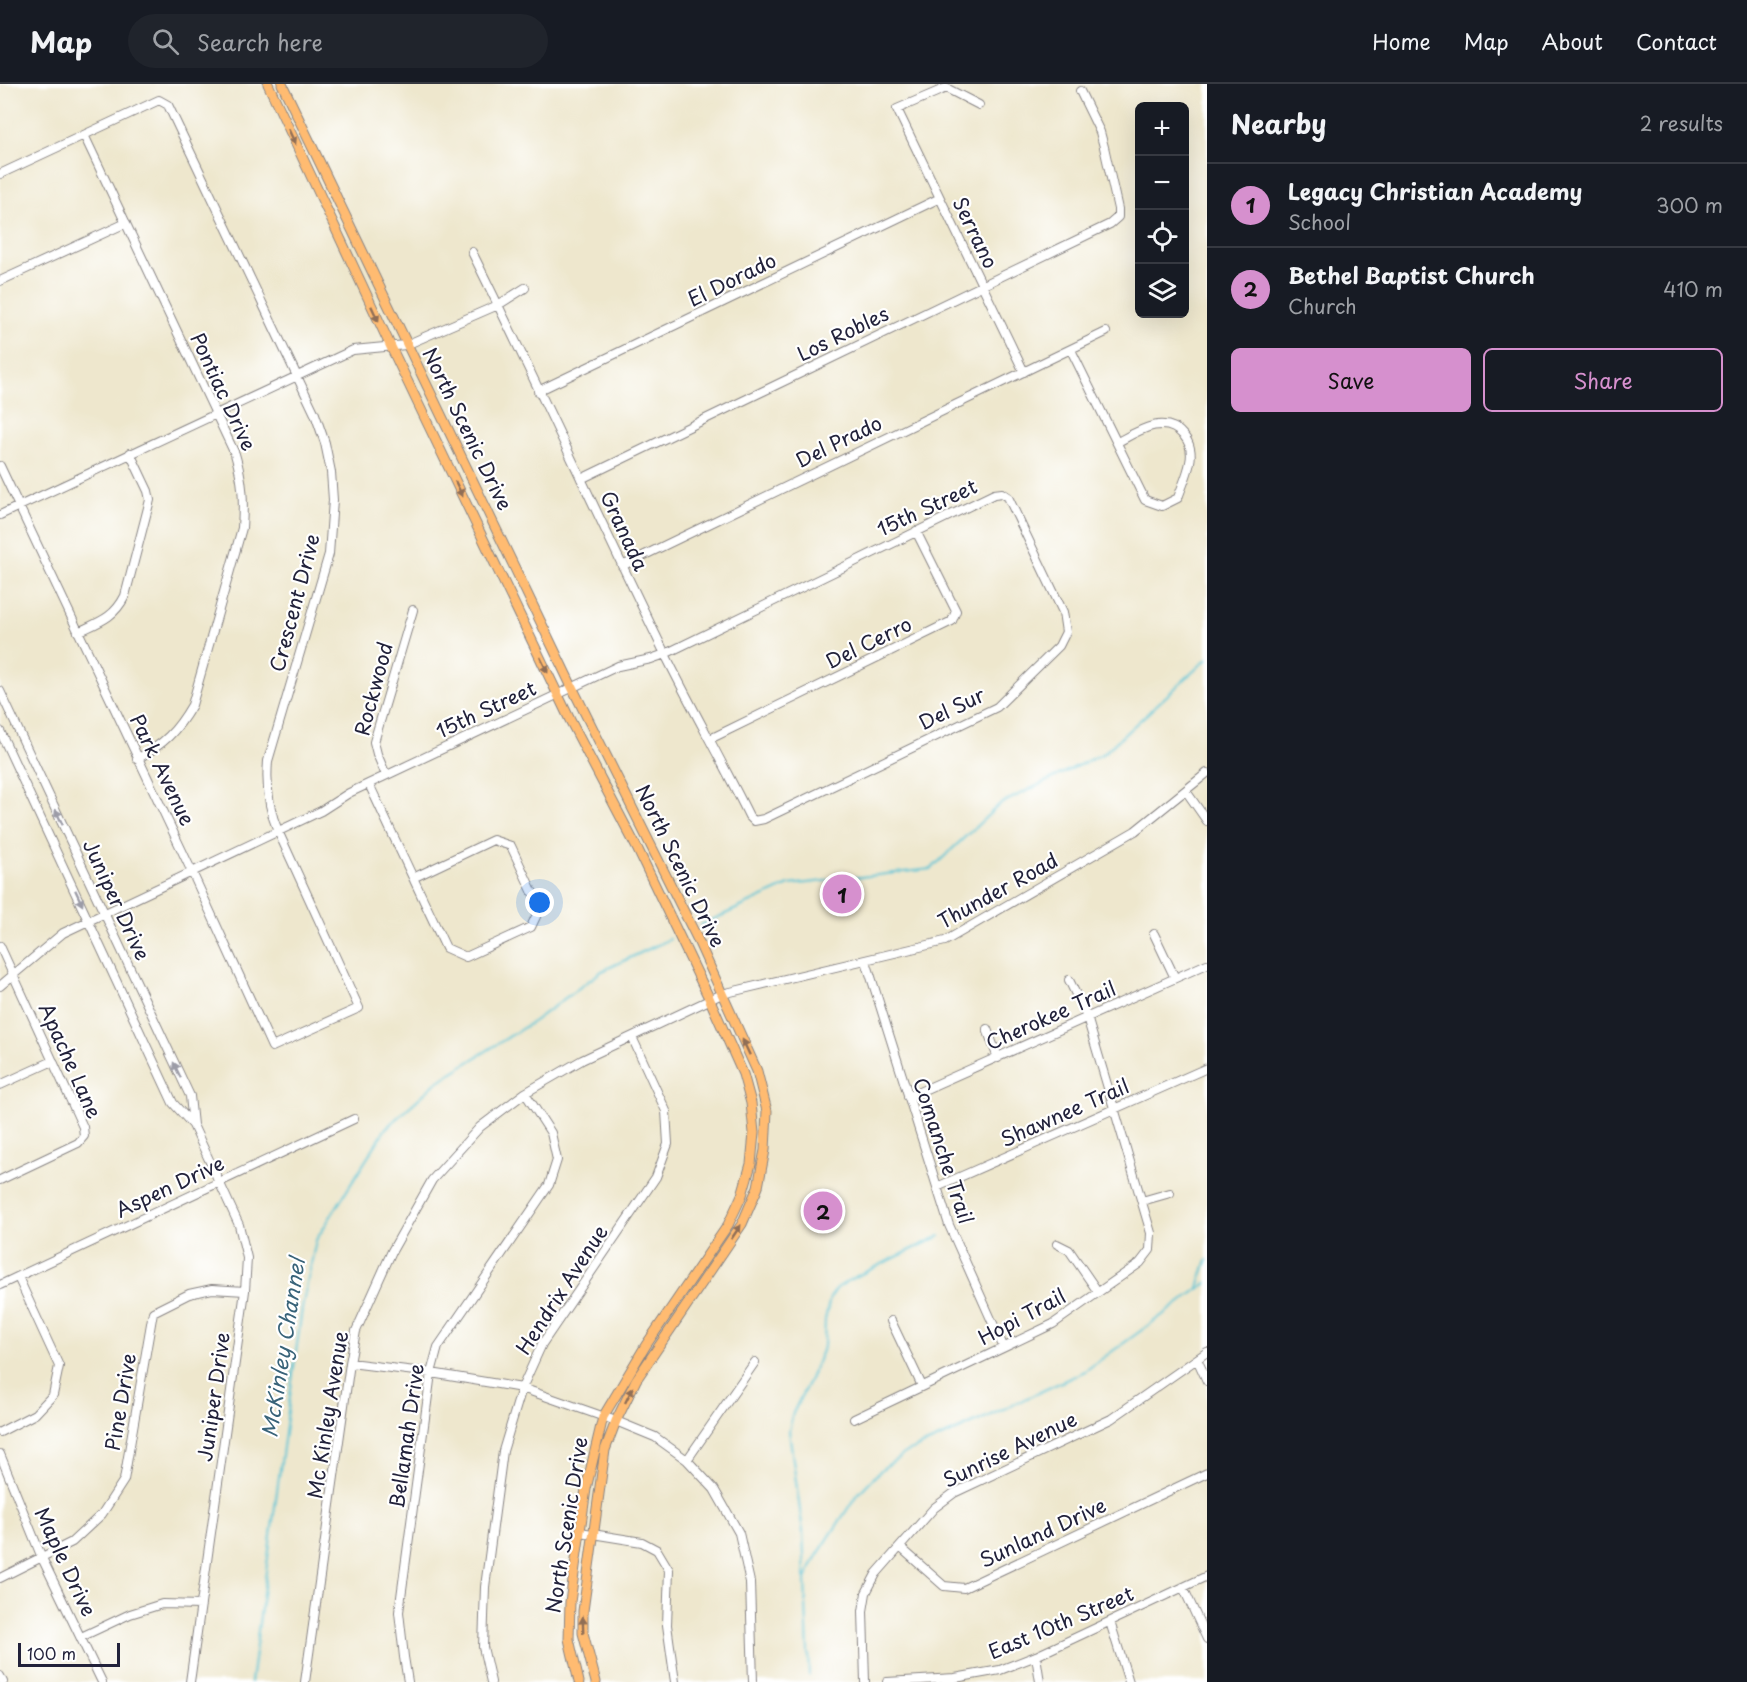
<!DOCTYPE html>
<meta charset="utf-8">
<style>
body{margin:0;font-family:"Playpen Sans",sans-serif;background:#20242c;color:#f1f3f6}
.controls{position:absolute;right:18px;top:18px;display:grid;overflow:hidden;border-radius:9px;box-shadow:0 6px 24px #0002}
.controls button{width:54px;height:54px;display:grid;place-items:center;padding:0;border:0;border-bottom:2px solid #363941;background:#171b24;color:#f1f3f6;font:30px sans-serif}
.scale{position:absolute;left:18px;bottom:15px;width:102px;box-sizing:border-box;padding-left:6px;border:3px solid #22223b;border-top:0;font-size:16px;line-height:21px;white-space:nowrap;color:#22223b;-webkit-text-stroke:4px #fff;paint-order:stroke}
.you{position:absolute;left:540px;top:819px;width:21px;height:21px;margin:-15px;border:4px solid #fff;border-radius:50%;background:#1a73e8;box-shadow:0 0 0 9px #1a73e833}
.badge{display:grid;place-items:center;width:39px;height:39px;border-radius:50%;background:#d690ce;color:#111;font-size:20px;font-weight:700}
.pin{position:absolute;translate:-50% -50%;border:3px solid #fff;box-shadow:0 2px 6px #0006}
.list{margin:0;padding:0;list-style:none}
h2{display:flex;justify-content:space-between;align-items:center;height:78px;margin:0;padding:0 24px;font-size:26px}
h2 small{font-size:20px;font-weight:400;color:#9ea1a6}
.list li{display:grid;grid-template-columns:39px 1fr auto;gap:18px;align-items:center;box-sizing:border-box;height:84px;padding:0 24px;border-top:2px solid #363941}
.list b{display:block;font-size:22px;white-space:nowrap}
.list p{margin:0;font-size:20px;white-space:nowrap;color:#9ea1a6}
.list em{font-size:20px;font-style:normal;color:#9ea1a6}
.actions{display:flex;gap:12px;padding:18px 24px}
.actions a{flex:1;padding:14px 0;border:2px solid #d690ce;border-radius:9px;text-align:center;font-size:21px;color:#d690ce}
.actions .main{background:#d690ce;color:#111}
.icon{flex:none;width:33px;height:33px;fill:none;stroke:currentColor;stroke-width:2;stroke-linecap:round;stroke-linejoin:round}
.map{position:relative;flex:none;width:1207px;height:1598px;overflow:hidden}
header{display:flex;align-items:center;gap:36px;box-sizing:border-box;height:84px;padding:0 30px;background:#171b24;border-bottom:2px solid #363941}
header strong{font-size:28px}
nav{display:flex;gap:33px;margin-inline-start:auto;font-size:21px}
.search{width:420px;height:54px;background:#20242c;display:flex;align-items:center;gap:15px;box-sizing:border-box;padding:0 21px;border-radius:33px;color:#9ea1a6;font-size:22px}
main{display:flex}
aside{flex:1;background:#171b24}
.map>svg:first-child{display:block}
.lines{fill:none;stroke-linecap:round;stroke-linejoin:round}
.stream{stroke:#5ac4d6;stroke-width:2}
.minor-casing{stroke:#888484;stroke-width:10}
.major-casing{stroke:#888484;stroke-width:11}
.minor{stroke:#fff;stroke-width:8}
.major{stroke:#ffbb71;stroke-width:9}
.oneway{fill:#906e56}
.oneway2{fill:#9c9ca7}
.labels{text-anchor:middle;stroke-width:4.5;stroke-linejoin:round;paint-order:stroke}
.street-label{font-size:20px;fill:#22223b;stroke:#fff}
.water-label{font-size:21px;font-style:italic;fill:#386379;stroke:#fff}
</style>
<header>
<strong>Map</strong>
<div class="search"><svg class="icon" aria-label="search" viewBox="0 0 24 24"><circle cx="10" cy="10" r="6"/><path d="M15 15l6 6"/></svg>Search here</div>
<nav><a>Home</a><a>Map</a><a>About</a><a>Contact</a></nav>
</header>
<main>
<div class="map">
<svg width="1207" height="1598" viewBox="0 0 1207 1598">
<rect width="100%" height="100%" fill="#fff"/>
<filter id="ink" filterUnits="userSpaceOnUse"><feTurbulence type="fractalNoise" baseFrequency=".0167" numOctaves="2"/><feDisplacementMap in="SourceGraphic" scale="12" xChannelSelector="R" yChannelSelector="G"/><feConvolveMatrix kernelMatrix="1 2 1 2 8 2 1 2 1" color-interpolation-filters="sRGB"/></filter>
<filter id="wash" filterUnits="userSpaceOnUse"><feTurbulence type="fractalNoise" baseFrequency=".008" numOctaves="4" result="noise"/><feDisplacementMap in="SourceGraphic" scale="24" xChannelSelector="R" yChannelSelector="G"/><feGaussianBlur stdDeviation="1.35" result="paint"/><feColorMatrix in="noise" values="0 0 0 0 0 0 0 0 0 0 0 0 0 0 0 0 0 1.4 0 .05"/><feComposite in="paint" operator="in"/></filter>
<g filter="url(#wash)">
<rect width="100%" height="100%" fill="#eee7cd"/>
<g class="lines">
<path class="stream" d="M 701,841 L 789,801 L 931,785 L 1000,720 L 1104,669 L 1207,575
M 1198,1204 L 1207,1176
M 805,1497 L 815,1475 L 856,1412 L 882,1385 L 907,1368 L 963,1344 L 1085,1287 L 1207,1199
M 809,1591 L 803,1448 L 789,1347 L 793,1329 L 810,1295 L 824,1262 L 825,1236 L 830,1214 L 837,1204 L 853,1194 L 940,1152
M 251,1598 L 302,1224 L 316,1156 L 386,1044 L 437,998 L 534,937 L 602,887 L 670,855"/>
</g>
</g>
<g filter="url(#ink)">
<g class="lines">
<g class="minor-casing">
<path id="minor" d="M 979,21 L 946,4 L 897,25 L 1024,288
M 84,51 L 235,370 C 243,397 244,416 242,444 L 192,621 C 177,647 164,660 137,675
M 0,90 L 159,16 L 168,21 L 315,330 L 325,359 L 331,388 L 333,416 L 329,470 L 268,677 C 266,702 268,724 278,747 L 359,924 L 272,963 L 192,788 L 0,382
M 0,197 L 126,139
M 1071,266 L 1145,416 L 1162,422 L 1178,414 C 1182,402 1188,390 1190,378 C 1192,369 1190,359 1184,352 C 1165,329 1138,347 1118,358
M 538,307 L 940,114
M 581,395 L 1110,140 L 1118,133 L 1118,125 L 1104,63 L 1100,48 L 1080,7
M 0,431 L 353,266 L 406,261 L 498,221 L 525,204
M 622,482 L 1106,248
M 78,548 C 99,538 114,534 125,512 L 150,416 L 148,407 L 130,369
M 0,607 L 190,1012 L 193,1041
M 0,647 L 173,1019 L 193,1041 L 239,1141 L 247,1174 L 245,1207 L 190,1598
M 710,655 L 952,537 L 956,527 L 916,447
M 386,691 L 377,670 L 374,658 L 413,526
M 369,700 L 446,864 L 466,873 L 531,843 L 540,824 L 511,762 L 493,756 L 413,794
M 1186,707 L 1207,737
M 1154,850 L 1175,894
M 0,862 L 83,1043 L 84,1052 L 78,1059 L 0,1096
M 866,877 L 949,1141 L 1003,1262
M 0,902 L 63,849 L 321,727 L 349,709 L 618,582 L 651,575 L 665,570 L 994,410 L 1002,409 L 1008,413 L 1063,528 L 1066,548 L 1059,562 L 997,623 L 764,735 L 754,737 L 749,732 C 722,677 692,625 665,570 C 600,437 538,301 472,168
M 987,945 L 998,974
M 0,1001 L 53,977
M 908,1013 L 1207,880
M 937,1103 L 1207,984
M 1142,1117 L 1170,1109
M 1057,1160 L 1069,1166 L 1098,1208
M 0,1201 L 354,1035
M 891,1237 L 922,1302
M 1197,1275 L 1207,1297
M 350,1279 L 431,1289 L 522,1304 L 616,1337 L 655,1353 L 687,1376 L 714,1405 L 739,1449 L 750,1498 L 753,1598
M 854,1335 L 1053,1240 L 1140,1179 L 1150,1166 L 1151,1149 L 1087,933 L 1069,896
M 0,1348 L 35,1330 L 53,1311 L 59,1282 L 18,1193
M 0,1370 L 42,1474 L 102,1598
M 687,1376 L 755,1278
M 580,1448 L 642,1458 L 657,1466 L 669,1486 L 667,1541 L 675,1598
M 900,1463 L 944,1502 L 964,1504 L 1207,1389
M 0,1494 L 72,1458 L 102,1430 L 124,1396 L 153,1228 L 189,1210 L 212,1205 L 245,1207
M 1183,1503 L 1207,1555
M 1110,1538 L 1129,1598
M 81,1553 L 130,1530 L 162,1520 L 201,1521
M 1036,1572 L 1040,1598
M 0,1592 L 3,1598
M 305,1598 L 350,1279 L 356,1247 L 392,1167 L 432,1096 L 480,1043 L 525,1009 L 582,976 L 722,910 L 945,857 L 1135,747 L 1207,689
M 408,1598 L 404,1573 L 399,1528 L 431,1289 L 438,1263 L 549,1101 L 557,1076 L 551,1049 L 525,1009
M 491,1598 L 483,1563 L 485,1503 L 503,1367 L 522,1304 L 542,1260 L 656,1093 L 668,1060 L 666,1027 L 632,953
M 865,1598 L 863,1527 L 866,1509 L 876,1490 L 934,1424 L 954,1409 L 1111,1335 L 1207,1268
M 887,1598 L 955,1594 L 1000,1586 L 1036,1572 L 1207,1492"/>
</g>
<g class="major-casing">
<path id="major" d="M 268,0 L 391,263 L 570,636 L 638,766 L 710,916 L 743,990 L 751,1019 L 754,1049 L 751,1080 L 742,1111 L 728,1141 L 646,1261 L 603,1333 L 586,1405 L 570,1518 L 569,1555 L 579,1598
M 282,0 L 572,603 L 696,852 L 757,987 L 767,1027 L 765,1066 L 758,1103 L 742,1140 L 636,1296 L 616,1337 L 605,1366 L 583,1527 L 583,1549 L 596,1598"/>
</g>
<use href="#minor" class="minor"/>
<use href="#major" class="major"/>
</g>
<defs><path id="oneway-solid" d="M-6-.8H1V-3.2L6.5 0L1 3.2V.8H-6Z" transform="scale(1.5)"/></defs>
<g class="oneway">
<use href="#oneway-solid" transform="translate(292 53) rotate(65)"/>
<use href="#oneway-solid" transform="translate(375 230) rotate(65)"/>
<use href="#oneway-solid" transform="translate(459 405) rotate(64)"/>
<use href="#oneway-solid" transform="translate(544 581) rotate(64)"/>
<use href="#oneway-solid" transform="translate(746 963) rotate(-115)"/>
<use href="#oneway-solid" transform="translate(736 1148) rotate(-56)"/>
<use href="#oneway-solid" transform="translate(629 1311) rotate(-64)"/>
<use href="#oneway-solid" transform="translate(583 1541) rotate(-92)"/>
</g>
<g class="oneway2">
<use href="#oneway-solid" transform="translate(59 733) rotate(-115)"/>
<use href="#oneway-solid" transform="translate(79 814) rotate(65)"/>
<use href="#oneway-solid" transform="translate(177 986) rotate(-115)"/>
</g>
</g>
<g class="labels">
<g class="street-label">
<text transform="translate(975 149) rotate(64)" y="7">Serrano</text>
<text transform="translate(732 196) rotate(-26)" y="7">El Dorado</text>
<text transform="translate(843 250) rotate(-26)" y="7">Los Robles</text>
<text transform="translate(223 308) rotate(65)" y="7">Pontiac Drive</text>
<text transform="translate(467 345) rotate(64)" y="7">North Scenic Drive</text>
<text transform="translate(839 358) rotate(-26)" y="7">Del Prado</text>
<text transform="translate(927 424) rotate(-25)" y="7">15th Street</text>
<text transform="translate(624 447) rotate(65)" y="7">Granada</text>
<text transform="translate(295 519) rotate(-75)" y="7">Crescent Drive</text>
<text transform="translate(869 559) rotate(-26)" y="7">Del Cerro</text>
<text transform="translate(374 605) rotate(-75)" y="7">Rockwood</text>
<text transform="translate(952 625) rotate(-26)" y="7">Del Sur</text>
<text transform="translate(486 626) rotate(-25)" y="7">15th Street</text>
<text transform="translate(162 686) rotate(64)" y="7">Park Avenue</text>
<text transform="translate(680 782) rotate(64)" y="7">North Scenic Drive</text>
<text transform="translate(998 807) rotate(-29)" y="7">Thunder Road</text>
<text transform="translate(116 816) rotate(65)" y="7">Juniper Drive</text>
<text transform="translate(1051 932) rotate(-24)" y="7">Cherokee Trail</text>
<text transform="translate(70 977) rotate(66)" y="7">Apache Lane</text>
<text transform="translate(1065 1029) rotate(-24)" y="7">Shawnee Trail</text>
<text transform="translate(943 1067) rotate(72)" y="7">Comanche Trail</text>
<text transform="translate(170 1103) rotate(-25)" y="7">Aspen Drive</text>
<text transform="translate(562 1206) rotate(-57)" y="7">Hendrix Avenue</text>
<text transform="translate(1022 1233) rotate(-28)" y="7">Hopi Trail</text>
<text transform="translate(214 1313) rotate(-82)" y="7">Juniper Drive</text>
<text transform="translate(121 1318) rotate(-80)" y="7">Pine Drive</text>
<text transform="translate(328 1331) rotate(-81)" y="7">Mc Kinley Avenue</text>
<text transform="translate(407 1352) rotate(-82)" y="7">Bellamah Drive</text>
<text transform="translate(1010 1366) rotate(-26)" y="7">Sunrise Avenue</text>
<text transform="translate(567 1441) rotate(-81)" y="7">North Scenic Drive</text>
<text transform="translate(1043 1449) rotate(-25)" y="7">Sunland Drive</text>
<text transform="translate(65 1478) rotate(65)" y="7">Maple Drive</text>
<text transform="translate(1061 1539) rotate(-23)" y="7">East 10th Street</text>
</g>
<g class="water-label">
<text transform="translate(284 1264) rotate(-81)" y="7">McKinley Channel</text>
</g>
</g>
</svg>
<div class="controls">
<button>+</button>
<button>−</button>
<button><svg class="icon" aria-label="locate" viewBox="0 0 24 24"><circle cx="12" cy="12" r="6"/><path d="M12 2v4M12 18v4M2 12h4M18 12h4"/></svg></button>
<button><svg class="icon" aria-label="layers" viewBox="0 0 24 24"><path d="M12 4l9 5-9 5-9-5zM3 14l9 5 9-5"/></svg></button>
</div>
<div class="scale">100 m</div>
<div class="you"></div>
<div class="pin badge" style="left:842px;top:810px">1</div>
<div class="pin badge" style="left:823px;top:1127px">2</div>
</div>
<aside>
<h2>Nearby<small>2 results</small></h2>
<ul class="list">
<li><span class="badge">1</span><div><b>Legacy Christian Academy</b><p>School</p></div><em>300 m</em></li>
<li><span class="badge">2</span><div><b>Bethel Baptist Church</b><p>Church</p></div><em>410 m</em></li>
</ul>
<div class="actions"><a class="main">Save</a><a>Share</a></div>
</aside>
</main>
